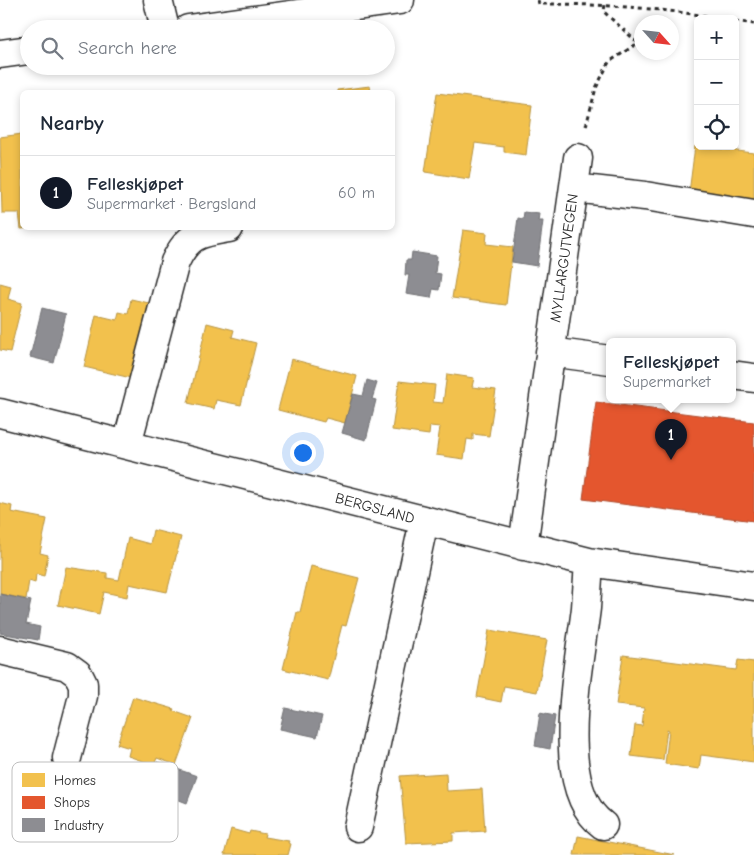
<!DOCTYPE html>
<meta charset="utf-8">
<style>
body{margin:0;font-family:"Comic Neue",sans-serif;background:#f2f2f3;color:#1f2937}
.controls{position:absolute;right:15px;top:15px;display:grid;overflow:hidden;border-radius:8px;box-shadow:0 2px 8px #0003}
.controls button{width:45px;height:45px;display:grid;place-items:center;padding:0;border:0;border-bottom:1px solid #e0e1e3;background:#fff;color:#1f2937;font:25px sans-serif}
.compass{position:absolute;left:634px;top:15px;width:45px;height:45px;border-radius:50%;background:#fff;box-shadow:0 2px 8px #0003;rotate:117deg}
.you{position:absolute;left:302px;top:452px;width:18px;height:18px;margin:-12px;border:4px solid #fff;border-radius:50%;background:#1a73e8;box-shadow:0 0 0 8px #1a73e833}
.badge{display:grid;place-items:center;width:32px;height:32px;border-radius:50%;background:#111827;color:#fff;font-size:16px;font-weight:700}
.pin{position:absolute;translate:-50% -41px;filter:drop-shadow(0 1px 2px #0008)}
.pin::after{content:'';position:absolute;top:26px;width:18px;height:15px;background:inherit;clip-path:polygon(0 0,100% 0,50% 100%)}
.popup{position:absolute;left:606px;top:338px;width:130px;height:65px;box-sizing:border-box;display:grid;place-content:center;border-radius:8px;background:#fff;filter:drop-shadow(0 1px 4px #0005);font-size:16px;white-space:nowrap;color:#747a83}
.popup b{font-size:19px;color:#1f2937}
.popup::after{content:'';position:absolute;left:50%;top:100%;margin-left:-10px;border:10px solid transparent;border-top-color:#fff}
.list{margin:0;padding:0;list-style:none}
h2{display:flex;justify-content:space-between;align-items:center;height:65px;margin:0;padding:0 20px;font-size:21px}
h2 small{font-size:16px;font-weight:400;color:#747a83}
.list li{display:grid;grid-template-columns:32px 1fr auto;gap:15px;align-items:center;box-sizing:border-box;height:75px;padding:0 20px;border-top:1px solid #e0e1e3}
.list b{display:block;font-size:19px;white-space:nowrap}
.list p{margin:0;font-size:16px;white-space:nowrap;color:#747a83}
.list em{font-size:16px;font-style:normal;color:#747a83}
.icon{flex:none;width:28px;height:28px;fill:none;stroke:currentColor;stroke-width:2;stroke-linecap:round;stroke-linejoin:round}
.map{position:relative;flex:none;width:754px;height:855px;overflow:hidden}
.search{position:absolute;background:#fff;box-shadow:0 2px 8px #0003;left:20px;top:20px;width:375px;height:55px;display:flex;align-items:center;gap:12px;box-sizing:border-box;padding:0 18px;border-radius:28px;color:#747a83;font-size:19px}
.panel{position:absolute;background:#fff;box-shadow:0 2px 8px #0003;left:20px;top:90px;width:375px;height:140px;border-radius:8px}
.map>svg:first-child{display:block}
.homes{fill:#f2c14e;stroke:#b69444}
.shops{fill:#e4572e;stroke:#ac4a2d}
.industry{fill:#8d8d92;stroke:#707073}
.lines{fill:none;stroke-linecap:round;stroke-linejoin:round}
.minor-casing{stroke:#2b2b2b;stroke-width:31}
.major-casing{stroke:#2b2b2b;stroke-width:31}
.path{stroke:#2b2b2b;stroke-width:3;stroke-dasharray:4 4;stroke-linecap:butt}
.minor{stroke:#fff;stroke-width:28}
.major{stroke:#fff;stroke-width:28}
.labels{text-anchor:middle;stroke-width:5;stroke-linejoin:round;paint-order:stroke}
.street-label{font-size:15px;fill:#2b2b2b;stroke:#fff}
.key{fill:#fff;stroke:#bfbfbf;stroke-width:1}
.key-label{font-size:14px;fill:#2b2b2b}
</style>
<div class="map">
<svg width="754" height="855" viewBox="0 0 754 855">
<rect width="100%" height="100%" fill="#fff"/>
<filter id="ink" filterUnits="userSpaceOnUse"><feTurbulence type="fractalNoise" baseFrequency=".02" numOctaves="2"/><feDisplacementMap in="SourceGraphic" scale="10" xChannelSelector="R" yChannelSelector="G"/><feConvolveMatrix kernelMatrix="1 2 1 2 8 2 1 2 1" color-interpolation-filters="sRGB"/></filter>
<g filter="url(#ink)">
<path class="homes" d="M 370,86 L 371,92 L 337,92 L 337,90 Z
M 437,93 L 532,105 L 526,155 L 504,152 L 504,147 L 475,143 L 469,179 L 425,172 Z
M 22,134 L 22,228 L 30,228 L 21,229 L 19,213 L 2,213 L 0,137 Z
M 695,146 L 754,153 L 754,201 L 689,193 Z
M 463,230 L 487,233 L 486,244 L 513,247 L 506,305 L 452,298 Z
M 0,283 L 11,286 L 8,299 L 22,303 L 10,352 L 0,350 Z
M 131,299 L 149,303 L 131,378 L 84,367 L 96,315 L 117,320 L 119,312 L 128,314 Z
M 207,323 L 234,330 L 232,337 L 256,343 L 241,405 L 216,400 L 214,409 L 188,403 Z
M 291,359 L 357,376 L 345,423 L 326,418 L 324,422 L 278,410 Z
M 447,374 L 474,378 L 472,387 L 496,390 L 489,436 L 473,434 L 473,440 L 467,439 L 464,459 L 436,455 L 440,427 L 430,426 L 429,435 L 392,430 L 399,381 L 435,385 L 433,402 L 443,403 Z
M 0,503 L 12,506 L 11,512 L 47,519 L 40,553 L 48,555 L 44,576 L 36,574 L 35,583 L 29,581 L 26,599 L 0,594 Z
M 153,530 L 181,537 L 167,592 L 129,584 L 127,597 L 104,592 L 99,614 L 58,605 L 66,567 L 107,573 L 107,578 L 119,580 L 128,538 L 150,544 Z
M 311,566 L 359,578 L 346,626 L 342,625 L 328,680 L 283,669 L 297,612 L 300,612 Z
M 489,630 L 547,640 L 537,692 L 504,686 L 501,702 L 477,697 Z
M 623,655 L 736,670 L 738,660 L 754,662 L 754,762 L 701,755 L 699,769 L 665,764 L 669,730 L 667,729 L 663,760 L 631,756 L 635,725 L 642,726 L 644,708 L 616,705 Z
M 133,697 L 174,709 L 173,711 L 193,718 L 176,765 L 157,758 L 154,765 L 128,756 L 130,748 L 117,744 Z
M 446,773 L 447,791 L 482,789 L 485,831 L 453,833 L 453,841 L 406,843 L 400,776 Z
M 231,829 L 249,834 L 250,831 L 265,834 L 264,837 L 289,841 L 288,843 L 291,844 L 288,855 L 224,855 Z
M 578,836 L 675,855 L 574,855 Z"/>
<path class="shops" d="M 596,402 L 754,422 L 754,521 L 583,499 Z"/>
<path class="industry" d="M 524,212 L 539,214 L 538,221 L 543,221 L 537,266 L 512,262 L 518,218 L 523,219 Z
M 412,252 L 437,256 L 435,273 L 441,274 L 439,290 L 433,289 L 431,298 L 406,294 L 409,275 L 405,275 L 406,260 L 411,260 Z
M 42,308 L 66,314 L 54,363 L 30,357 Z
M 367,380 L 377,383 L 372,399 L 376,400 L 366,440 L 342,433 L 353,394 L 363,396 Z
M 0,594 L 31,601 L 26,624 L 40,627 L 38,640 L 0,633 Z
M 285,708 L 322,716 L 317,737 L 280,729 Z
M 540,713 L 555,716 L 550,749 L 535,746 Z
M 157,762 L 197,776 L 187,803 L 148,788 Z"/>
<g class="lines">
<g class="minor-casing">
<path id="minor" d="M 158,0 L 165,29
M 574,188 L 645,196 L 754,214
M 550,352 L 610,360
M 732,375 L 754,378
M 0,413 L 589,562 L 754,586
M 127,444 L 175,262 C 188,234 200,233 229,228
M 523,546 L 578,158
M 589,562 C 588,578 587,593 586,608 C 580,662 551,787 603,825
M 0,650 L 67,666 L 78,674 L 83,684 L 83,696 L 67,758
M 358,827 L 424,521"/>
</g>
<g class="major-casing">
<path id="major" d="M 188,29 L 400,0
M 0,54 L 29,50"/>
</g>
<path class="path" d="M 538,0 L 539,4 C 602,4 662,8 724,19
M 735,21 L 754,24
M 586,126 L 596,88 L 609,62 L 638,43 L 604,12 L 605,4"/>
<use href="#minor" class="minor"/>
<use href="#major" class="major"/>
</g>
</g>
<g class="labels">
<g class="street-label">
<text transform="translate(564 258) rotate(-82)" y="5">MYLLARGUTVEGEN</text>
<text transform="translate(375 508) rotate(15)" y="5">BERGSLAND</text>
</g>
</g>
<rect x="12" y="762" width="166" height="80" rx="8" class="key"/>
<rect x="22" y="773" width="23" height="14" fill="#f2c14e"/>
<rect x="22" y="796" width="23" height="13" fill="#e4572e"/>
<rect x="22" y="818" width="23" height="14" fill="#8d8d92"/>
<g class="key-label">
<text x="54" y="785">Homes</text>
<text x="54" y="807">Shops</text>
<text x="54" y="830">Industry</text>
</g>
</svg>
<div class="controls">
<button>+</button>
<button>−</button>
<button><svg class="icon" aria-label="locate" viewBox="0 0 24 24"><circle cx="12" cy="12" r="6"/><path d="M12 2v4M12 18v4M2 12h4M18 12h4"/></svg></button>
</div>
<svg class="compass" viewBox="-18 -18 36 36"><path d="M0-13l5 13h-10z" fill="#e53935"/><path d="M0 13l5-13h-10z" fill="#747a83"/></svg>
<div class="you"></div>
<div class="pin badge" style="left:671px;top:460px">1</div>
<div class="popup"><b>Felleskjøpet</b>Supermarket</div>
<div class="search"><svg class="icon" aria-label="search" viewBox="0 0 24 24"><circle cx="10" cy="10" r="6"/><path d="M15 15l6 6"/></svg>Search here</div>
<section class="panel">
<h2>Nearby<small></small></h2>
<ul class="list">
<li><span class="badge">1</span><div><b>Felleskjøpet</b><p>Supermarket · Bergsland</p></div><em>60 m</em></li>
</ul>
</section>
</div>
